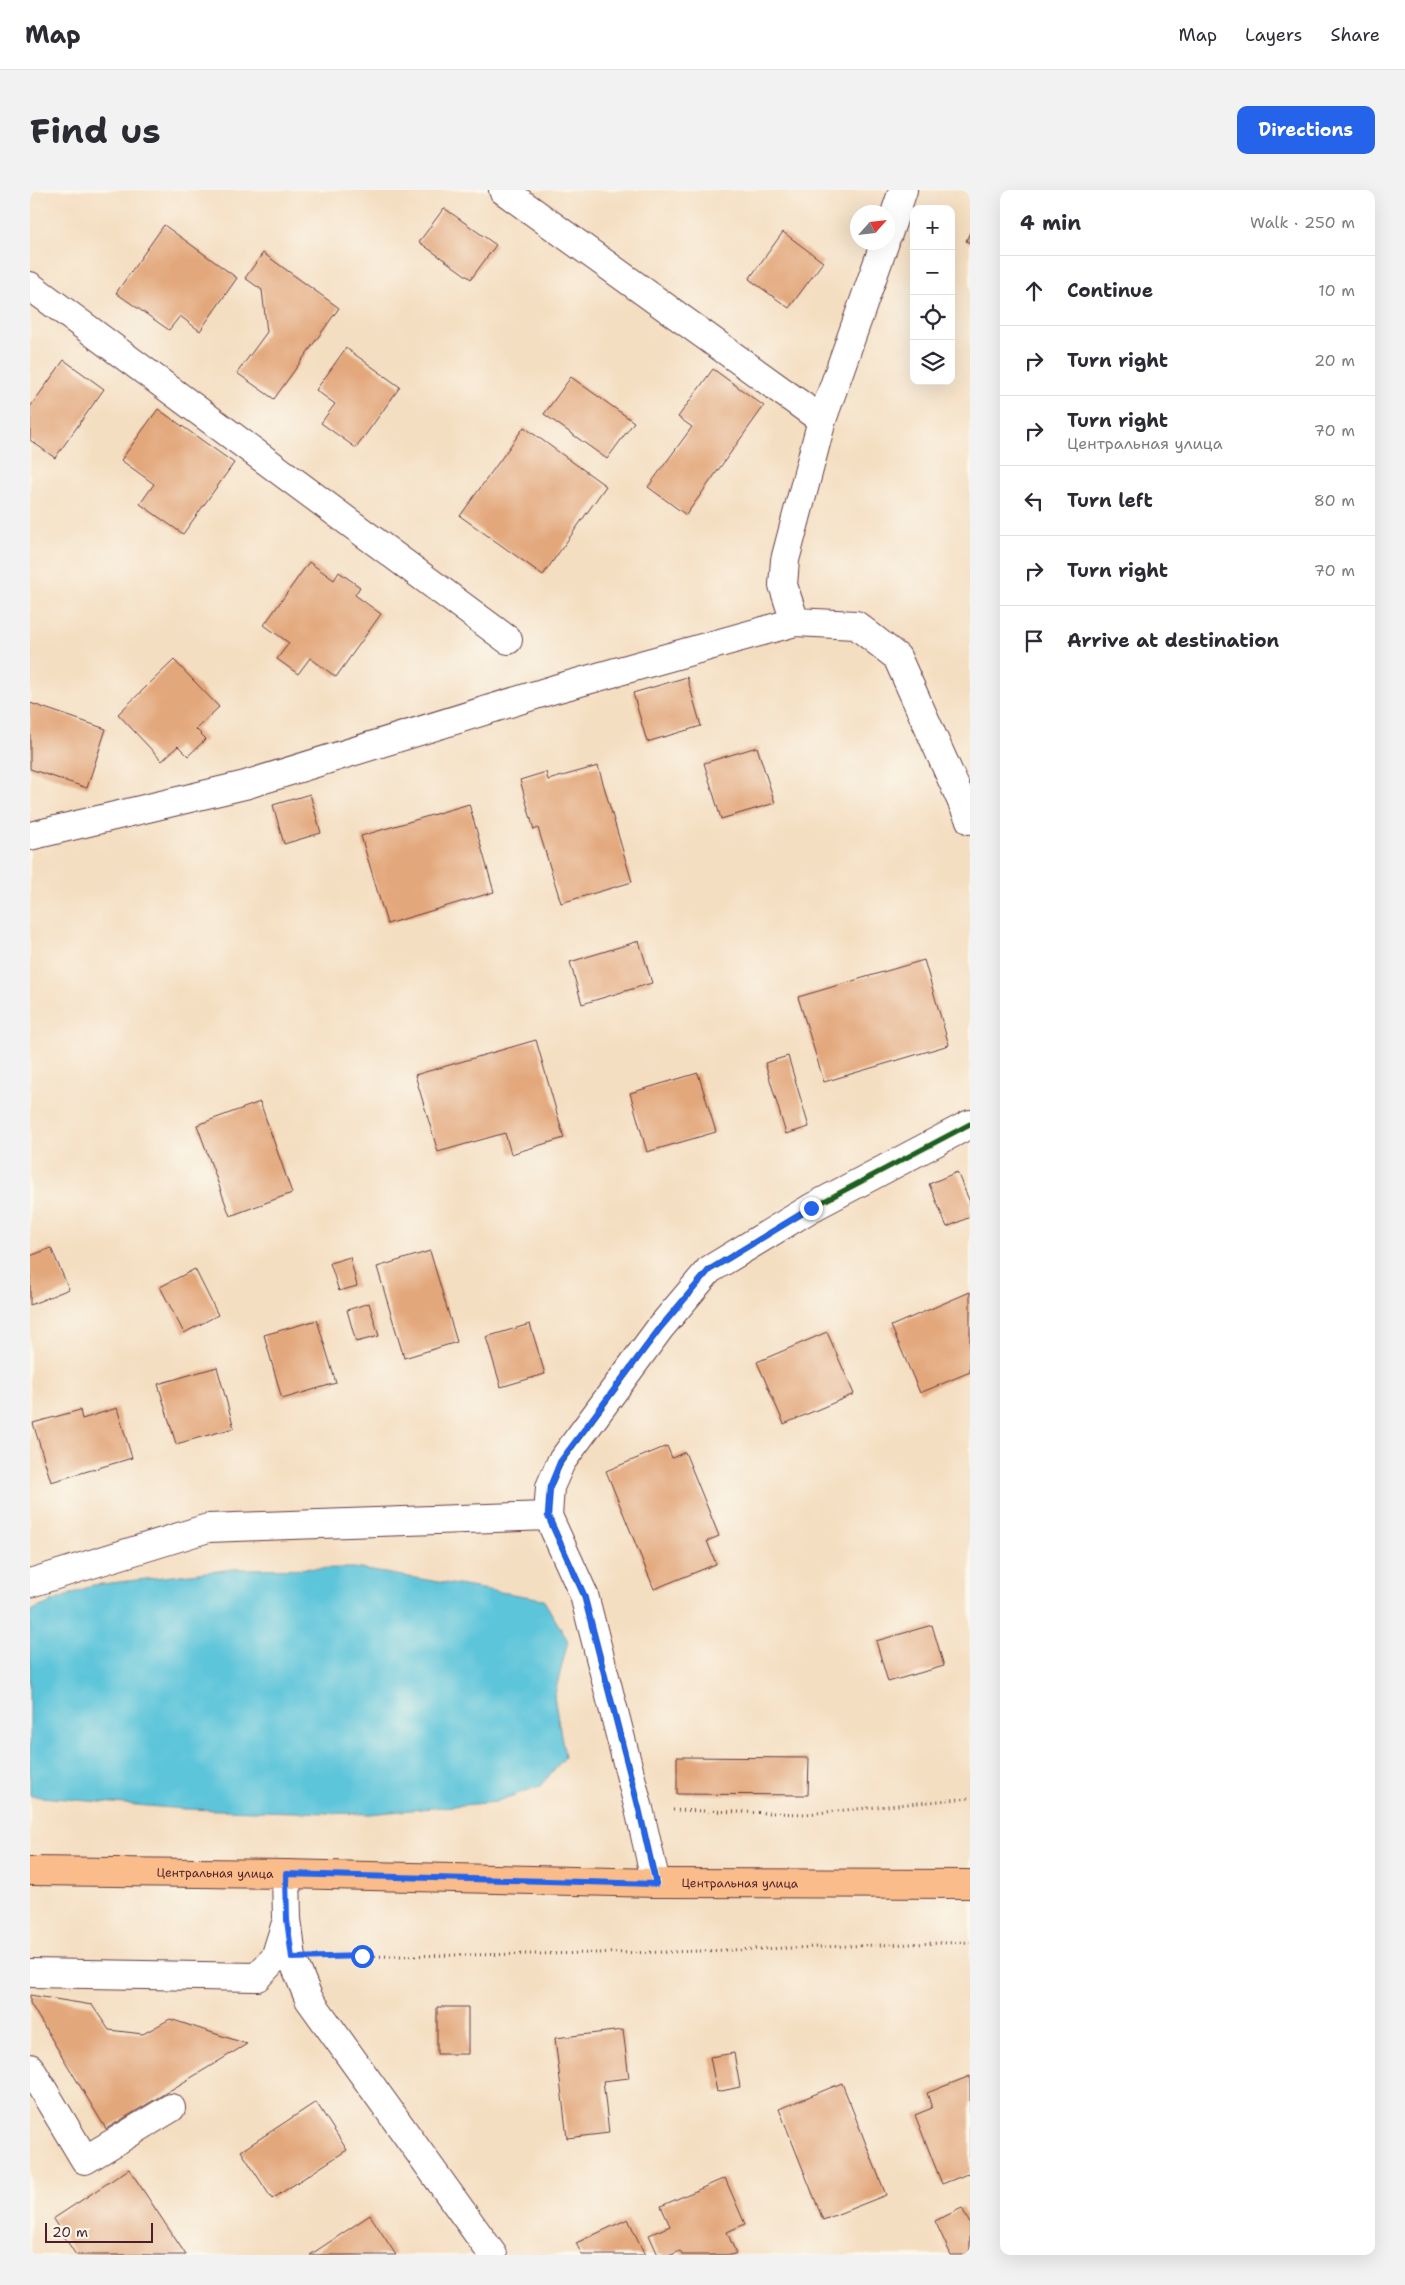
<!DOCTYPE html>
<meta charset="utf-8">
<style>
body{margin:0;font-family:"Shantell Sans",sans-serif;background:#f2f2f3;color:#2b2b33}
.controls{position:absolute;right:15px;top:15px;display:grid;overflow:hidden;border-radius:10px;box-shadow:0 5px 20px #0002}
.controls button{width:45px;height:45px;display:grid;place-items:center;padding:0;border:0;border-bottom:1px solid #e1e1e2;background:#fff;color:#2b2b33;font:25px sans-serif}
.compass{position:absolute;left:820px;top:15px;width:45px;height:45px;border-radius:50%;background:#fff;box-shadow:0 5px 20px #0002;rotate:63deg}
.scale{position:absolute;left:15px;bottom:12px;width:108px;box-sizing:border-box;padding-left:5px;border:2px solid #4a1f2b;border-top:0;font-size:14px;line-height:18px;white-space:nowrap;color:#4a1f2b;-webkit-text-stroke:4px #fbf7ec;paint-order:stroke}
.stop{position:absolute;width:15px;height:15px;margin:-11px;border:4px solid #2563eb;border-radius:50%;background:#fff}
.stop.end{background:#2563eb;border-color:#fff;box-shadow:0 1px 5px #0008}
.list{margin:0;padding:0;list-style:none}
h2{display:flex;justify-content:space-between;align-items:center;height:65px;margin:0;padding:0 20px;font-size:21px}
h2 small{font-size:16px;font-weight:400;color:#7c7c81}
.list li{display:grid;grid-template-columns:32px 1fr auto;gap:15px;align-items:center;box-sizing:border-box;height:70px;padding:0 20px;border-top:1px solid #e1e1e2}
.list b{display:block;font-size:19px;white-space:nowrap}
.list p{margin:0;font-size:16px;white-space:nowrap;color:#7c7c81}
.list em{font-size:16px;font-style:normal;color:#7c7c81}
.icon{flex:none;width:28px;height:28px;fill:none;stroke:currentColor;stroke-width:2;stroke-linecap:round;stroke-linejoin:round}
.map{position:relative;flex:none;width:940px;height:2065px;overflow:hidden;border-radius:10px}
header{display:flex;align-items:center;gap:30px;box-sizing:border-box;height:70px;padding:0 25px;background:#fff;border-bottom:1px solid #e1e1e2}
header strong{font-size:24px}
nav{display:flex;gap:28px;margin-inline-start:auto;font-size:18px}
.intro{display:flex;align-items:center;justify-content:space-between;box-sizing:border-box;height:120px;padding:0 30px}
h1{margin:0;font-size:35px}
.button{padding:12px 22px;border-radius:10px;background:#2563eb;color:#fff;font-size:18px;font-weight:700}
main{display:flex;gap:30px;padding:0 30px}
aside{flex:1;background:#fff;border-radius:10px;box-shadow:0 5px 20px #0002}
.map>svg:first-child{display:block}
.water{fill:#5dc5da;stroke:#547282}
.building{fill:#e3a77b}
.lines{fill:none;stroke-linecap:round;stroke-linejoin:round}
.minor-casing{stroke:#643c42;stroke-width:30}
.major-casing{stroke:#643c42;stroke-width:30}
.path{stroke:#643c42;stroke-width:3;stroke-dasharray:1 4;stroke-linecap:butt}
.minor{stroke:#fff;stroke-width:28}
.major{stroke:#f9bc8a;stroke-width:28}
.cycleway-casing{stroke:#fbf7ec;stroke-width:8}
.cycleway{stroke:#1b5e20;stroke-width:5}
.route{stroke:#2563eb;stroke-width:6}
.labels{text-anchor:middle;stroke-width:4;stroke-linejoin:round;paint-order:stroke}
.street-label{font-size:12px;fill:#4a1f2b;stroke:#fbf7ec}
</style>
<header>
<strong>Map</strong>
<nav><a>Map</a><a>Layers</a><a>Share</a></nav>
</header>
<div class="intro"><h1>Find us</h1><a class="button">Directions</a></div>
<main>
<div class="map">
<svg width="940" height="2065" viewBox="0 0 940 2065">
<rect width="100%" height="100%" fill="#fbf7ec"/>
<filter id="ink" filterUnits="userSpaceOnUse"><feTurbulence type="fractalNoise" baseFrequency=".02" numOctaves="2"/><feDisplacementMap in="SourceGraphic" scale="10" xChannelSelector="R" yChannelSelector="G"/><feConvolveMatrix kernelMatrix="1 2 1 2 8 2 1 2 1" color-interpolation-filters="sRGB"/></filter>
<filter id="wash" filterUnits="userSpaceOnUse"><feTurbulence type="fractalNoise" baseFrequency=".0096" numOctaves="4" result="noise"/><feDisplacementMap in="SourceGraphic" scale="20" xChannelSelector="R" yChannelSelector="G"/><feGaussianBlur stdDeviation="1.12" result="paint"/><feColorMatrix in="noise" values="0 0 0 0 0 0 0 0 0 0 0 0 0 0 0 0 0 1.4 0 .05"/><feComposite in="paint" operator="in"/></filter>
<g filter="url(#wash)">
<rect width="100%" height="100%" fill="#f4dec1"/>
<path class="water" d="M 324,1378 L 513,1409 L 538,1451 L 524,1507 L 535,1567 L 510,1596 L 465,1612 L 339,1624 L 153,1619 L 0,1606 L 0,1421 L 63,1395 L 204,1379 Z"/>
<g id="blocks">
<path class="building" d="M 414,18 L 466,55 L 441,89 L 389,52 Z
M 134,35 L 207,88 L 170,141 L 150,126 L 139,140 L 86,103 Z
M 753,42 L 793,72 L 759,118 L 719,89 Z
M 940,42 L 940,53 L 936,51 Z
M 233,63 L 309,118 L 244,209 L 207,183 L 237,142 L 232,100 L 215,88 Z
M 316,158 L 370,197 L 326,258 L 291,233 L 305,214 L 286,200 Z
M 34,170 L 74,199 L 25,268 L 0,250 L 0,217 Z
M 683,179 L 734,216 L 656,325 L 618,297 L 662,237 L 648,227 Z
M 541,187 L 604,232 L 577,269 L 514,224 Z
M 128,219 L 204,273 L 153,344 L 110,314 L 124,294 L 91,270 Z
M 494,237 L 576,296 L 513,385 L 430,326 Z
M 279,372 L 304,390 L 309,382 L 330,397 L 325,405 L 351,424 L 306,487 L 280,468 L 268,484 L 247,469 L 259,453 L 234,435 Z
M 144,470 L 189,517 L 166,539 L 176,549 L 158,566 L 148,556 L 132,571 L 88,524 Z
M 657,487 L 671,536 L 617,552 L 603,503 Z
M 0,513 L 76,539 L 57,598 L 0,579 Z
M 727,557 L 745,613 L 691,629 L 674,573 Z
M 568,576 L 602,692 L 531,713 L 508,638 L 504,640 L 490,590 L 516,582 L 518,590 Z
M 280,604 L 291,643 L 254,654 L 243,615 Z
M 439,614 L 464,702 L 357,734 L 331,646 Z
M 609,751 L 622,793 L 552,814 L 540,772 Z
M 894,770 L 919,855 L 794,892 L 768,807 Z
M 506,850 L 534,948 L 481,964 L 475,943 L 408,962 L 385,885 Z
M 758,866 L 779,937 L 756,944 L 735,873 Z
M 668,883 L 686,942 L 617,962 L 600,903 Z
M 230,912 L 262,1003 L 200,1026 L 167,935 Z
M 927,982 L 940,1012 L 940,1027 L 917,1037 L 899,994 Z
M 21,1058 L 39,1099 L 0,1115 L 0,1066 Z
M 400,1061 L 427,1152 L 374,1168 L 347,1077 Z
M 320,1067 L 327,1096 L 309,1101 L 300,1073 Z
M 165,1079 L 188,1125 L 154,1143 L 130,1097 Z
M 940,1102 L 940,1182 L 890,1203 L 861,1136 Z
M 339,1113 L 349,1146 L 326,1152 L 317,1120 Z
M 287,1130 L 306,1193 L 252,1209 L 234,1145 Z
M 500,1134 L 515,1184 L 471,1197 L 456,1147 Z
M 797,1142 L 824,1204 L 754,1234 L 727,1172 Z
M 187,1177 L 204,1238 L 146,1254 L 128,1194 Z
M 87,1218 L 102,1268 L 21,1292 L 3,1233 L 50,1220 L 52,1229 Z
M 637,1256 L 642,1268 L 655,1262 L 689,1346 L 677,1351 L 686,1374 L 624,1399 L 576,1281 Z
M 902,1435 L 914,1476 L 858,1492 L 846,1451 Z
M 647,1567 L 779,1568 L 778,1605 L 647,1604 Z
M 0,1805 L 62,1815 L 79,1840 L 113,1844 L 140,1829 L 217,1854 L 76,1939 L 0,1813 Z
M 407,1817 L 438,1817 L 438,1864 L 407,1864 Z
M 593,1840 L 599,1888 L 573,1891 L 579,1943 L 537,1948 L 525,1848 Z
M 704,1863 L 710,1897 L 687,1902 L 680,1867 Z
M 940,1886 L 940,1983 L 912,1994 L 885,1925 L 902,1918 L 897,1903 Z
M 812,1893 L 856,2005 L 793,2030 L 749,1919 Z
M 286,1912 L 317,1960 L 242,2009 L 211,1961 Z
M 99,1979 L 156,2065 L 46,2065 L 23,2029 Z
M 695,1988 L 715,2034 L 697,2042 L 706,2063 L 701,2065 L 652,2065 L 650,2061 L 641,2065 L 628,2065 L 619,2045 L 640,2036 L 631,2016 Z
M 932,2018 L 940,2034 L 940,2065 L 921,2065 L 905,2031 Z
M 340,2025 L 366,2065 L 280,2065 Z
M 598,2029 L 615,2065 L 552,2065 L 546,2053 Z"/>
</g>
</g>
<g filter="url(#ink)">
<use href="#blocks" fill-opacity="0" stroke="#643c42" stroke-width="1"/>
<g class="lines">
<g class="minor-casing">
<path id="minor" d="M 473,0 L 792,230
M 858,44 L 873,0
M 0,96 L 478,450
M 765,432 L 753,395 L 755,370 L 792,230 L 855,52
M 0,646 L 215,595 L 525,499 L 765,432 L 826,435 L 867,467 L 940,630
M 0,1393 L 178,1338 L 518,1326
M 256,1684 L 257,1729 L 262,1768 L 279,1809 L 463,2065
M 626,1693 L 609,1619 L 554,1405 L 518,1326 L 520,1297 L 531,1272 L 630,1138 L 679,1080 L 781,1018 L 940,934
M 0,1783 L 227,1787 L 245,1768 L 255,1736
M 0,1878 L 55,1970 L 141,1918"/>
</g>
<g class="major-casing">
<g id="major">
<path id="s1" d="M 0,1681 L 256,1684 L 626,1693 L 940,1694"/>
</g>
</g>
<path class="path" d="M 643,1620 L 775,1624 L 940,1608
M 295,1767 L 639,1762 L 940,1752"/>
<use href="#minor" class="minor"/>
<use href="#major" class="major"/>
<g class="cycleway-casing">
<path id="cycleway" d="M 626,1693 L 609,1619 L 554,1405 L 518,1326 L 520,1297 L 531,1272 L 630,1138 L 679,1080 L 781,1018 L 940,934"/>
</g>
<use href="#cycleway" class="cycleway"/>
</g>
</g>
<g class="lines" filter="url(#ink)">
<path class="route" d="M 332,1766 L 262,1768 L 257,1730 L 256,1684 L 626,1694 L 609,1619 L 554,1405 L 518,1326 L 520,1297 L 530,1272 L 630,1138 L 679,1080 L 781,1018"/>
</g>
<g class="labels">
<g class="street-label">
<text dy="4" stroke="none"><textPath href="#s1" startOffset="185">Центральная улица</textPath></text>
<text dy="4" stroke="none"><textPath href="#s1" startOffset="710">Центральная улица</textPath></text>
</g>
</g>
</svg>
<div class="controls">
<button>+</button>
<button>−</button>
<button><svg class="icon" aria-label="locate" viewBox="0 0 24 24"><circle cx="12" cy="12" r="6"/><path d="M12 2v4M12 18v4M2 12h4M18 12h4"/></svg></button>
<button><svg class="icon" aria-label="layers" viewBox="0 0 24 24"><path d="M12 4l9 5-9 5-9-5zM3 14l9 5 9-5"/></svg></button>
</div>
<svg class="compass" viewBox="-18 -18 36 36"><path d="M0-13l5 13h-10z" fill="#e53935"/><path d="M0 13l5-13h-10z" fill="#7c7c81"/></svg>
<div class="scale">20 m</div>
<div class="stop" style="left:332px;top:1766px"></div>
<div class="stop end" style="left:781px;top:1018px"></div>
</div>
<aside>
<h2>4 min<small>Walk · 250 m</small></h2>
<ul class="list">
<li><svg class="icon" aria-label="ahead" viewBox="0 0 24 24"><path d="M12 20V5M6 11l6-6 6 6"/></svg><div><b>Continue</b></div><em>10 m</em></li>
<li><svg class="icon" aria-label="right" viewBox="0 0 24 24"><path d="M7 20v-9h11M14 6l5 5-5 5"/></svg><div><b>Turn right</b></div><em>20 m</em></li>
<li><svg class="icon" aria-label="right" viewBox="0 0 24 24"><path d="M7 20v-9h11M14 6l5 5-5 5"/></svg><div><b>Turn right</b><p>Центральная улица</p></div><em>70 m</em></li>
<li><svg class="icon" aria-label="left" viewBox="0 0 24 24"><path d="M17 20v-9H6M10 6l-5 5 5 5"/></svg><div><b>Turn left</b></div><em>80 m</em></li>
<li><svg class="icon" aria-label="right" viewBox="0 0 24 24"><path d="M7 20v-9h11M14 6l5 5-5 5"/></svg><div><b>Turn right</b></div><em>70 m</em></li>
<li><svg class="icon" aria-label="arrive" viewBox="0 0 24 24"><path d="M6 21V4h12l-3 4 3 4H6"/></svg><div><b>Arrive at destination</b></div></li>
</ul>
</aside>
</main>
